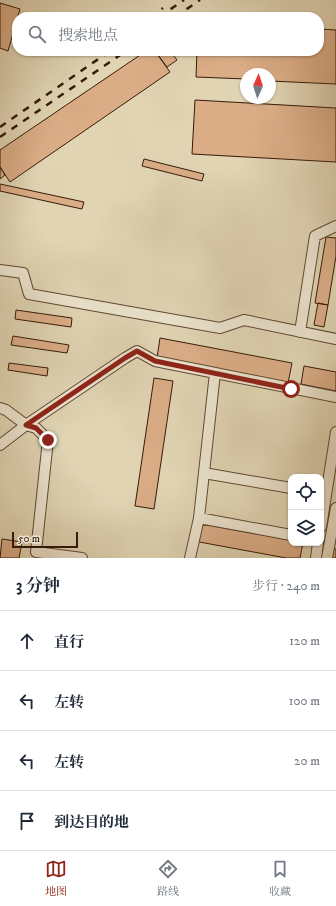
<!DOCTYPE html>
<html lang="zh">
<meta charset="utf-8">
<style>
body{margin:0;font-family:"IM FELL DW Pica","Noto Serif SC",serif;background:#f6f6f7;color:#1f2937}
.controls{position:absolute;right:12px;bottom:12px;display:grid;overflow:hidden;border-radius:8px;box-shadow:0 1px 3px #0004}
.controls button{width:36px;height:36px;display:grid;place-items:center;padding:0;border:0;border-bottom:1px solid #e0e1e3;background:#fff;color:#1f2937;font:20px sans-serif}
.compass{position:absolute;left:240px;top:68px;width:36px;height:36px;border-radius:50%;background:#fff;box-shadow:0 1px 3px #0004;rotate:3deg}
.scale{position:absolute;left:12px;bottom:10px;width:66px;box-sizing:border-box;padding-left:4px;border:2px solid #361b08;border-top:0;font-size:11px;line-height:14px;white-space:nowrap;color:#361b08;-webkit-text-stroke:3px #ebe3ce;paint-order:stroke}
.stop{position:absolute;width:12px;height:12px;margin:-9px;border:3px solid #8f2418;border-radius:50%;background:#fff}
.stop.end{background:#8f2418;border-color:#fff;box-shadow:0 1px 4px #0008}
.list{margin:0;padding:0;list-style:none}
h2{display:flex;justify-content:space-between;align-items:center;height:52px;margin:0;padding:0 16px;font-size:17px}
h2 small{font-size:13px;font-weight:400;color:#747a83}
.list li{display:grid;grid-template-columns:26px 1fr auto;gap:12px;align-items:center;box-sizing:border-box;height:60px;padding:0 16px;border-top:1px solid #e0e1e3}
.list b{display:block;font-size:15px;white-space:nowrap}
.list em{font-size:13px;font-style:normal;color:#747a83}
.icon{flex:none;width:22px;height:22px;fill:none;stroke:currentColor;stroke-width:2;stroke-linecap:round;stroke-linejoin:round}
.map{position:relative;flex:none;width:336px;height:558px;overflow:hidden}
.search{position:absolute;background:#fff;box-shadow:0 1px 3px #0004;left:12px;right:12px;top:12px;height:44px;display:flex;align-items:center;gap:10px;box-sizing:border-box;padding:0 14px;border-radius:16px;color:#747a83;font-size:15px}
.sheet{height:292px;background:#fff}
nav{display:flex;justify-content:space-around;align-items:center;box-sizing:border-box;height:56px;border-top:1px solid #e0e1e3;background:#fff;font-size:11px;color:#747a83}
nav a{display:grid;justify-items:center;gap:2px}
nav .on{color:#8f2418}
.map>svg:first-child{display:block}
.building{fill:#daad87;stroke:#361b08}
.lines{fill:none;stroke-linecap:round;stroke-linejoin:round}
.minor-casing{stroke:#604933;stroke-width:12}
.minor{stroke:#ebe3ce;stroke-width:10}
.rail{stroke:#361b08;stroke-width:2.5;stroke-dasharray:7 7;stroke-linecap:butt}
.route{stroke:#8f2418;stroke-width:5}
</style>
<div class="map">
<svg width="336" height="558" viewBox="0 0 336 558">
<rect width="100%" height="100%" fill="#e0d4b3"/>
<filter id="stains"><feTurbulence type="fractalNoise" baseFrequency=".005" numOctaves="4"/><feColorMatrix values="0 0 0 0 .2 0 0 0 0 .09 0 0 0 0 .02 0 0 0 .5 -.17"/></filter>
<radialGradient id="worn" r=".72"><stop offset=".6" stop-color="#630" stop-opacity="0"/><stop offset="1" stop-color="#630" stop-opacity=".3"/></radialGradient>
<path class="building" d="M 0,3 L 20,9 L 8,51 L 0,48 Z
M 319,29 L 336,30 L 336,84 L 270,81 L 270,74 L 246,74 L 246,79 L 196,77 L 197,51 L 319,51 Z
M 146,51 L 155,51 L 170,72 L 10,182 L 0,167 L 0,150 Z
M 155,51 L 170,51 L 177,60 L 167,67 Z
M 195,100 L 336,108 L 336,162 L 192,154 Z
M 144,159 L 204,174 L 202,181 L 142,166 Z
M 0,167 L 5,175 L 0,179 Z
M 0,184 L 84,202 L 82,209 L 0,191 Z
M 326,237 L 336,238 L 336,256 L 328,305 L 315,303 Z
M 318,303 L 328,305 L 324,327 L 314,325 Z
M 16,310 L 72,318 L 71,327 L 15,319 Z
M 13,336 L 69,345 L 67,353 L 11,345 Z
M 160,338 L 292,363 L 288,383 L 157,358 Z
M 9,363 L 48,368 L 47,376 L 8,370 Z
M 304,366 L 336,372 L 336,391 L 301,384 Z
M 154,378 L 173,381 L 154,509 L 135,506 Z
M 197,523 L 291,540 L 291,543 L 303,543 L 300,558 L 286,558 L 194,541 Z
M 2,539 L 22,542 L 19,558 L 0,558 Z
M 328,548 L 336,549 L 336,558 L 326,558 Z"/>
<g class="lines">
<g class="minor-casing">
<path id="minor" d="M 0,270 L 23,273 L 29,294 L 220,328 L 244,320 L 336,339
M 300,332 L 315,236 L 336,226
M 0,408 L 6,410 L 26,425 L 125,358 L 137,351 L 155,361 L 336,397
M 0,445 L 26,425 L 36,428 L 48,440 L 36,552 L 82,558
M 204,473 L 291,488
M 199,518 L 215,373
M 321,527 L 336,432
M 190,558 L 199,518 L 291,535
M 316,558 L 318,543
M 327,558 L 336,508"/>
</g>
<use href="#minor" class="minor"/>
<path class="rail" d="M 150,17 L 163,8
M 159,17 L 184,0
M 175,17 L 200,0
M 0,127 L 110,51
M 0,137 L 126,51"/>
</g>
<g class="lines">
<path class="route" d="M 48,440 L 36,428 L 26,425 L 125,358 L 137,351 L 155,361 L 291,389"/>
</g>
<rect width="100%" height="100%" filter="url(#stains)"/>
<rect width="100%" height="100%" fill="url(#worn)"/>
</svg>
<div class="controls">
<button><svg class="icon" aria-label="locate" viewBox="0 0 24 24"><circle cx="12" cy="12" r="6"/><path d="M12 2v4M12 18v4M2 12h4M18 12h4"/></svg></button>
<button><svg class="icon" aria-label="layers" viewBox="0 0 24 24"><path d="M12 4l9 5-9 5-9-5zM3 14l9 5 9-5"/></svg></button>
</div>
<svg class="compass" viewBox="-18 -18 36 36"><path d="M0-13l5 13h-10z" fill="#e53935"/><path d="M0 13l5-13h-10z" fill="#747a83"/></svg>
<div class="scale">50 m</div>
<div class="stop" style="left:291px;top:389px"></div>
<div class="stop end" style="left:48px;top:440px"></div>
<div class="search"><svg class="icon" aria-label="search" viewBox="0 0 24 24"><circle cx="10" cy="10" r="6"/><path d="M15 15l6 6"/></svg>搜索地点</div>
</div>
<section class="sheet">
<h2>3 分钟<small>步行 · 240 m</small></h2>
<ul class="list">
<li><svg class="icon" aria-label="ahead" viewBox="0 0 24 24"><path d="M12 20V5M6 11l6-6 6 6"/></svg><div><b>直行</b></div><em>120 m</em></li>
<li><svg class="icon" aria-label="left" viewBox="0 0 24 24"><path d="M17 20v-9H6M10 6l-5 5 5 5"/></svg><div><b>左转</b></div><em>100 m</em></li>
<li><svg class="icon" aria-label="left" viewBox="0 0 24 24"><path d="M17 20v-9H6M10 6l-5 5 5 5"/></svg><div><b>左转</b></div><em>20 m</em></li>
<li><svg class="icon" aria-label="arrive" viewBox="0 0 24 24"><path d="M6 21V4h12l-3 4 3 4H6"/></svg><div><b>到达目的地</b></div></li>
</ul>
</section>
<nav>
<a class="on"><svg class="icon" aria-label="map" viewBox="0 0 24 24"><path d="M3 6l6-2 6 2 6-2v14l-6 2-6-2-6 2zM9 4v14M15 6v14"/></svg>地图</a>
<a><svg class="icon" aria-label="directions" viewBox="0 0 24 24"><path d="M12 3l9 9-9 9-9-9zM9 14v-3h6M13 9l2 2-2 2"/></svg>路线</a>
<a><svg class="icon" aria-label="saved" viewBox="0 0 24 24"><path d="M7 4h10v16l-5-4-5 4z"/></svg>收藏</a>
</nav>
